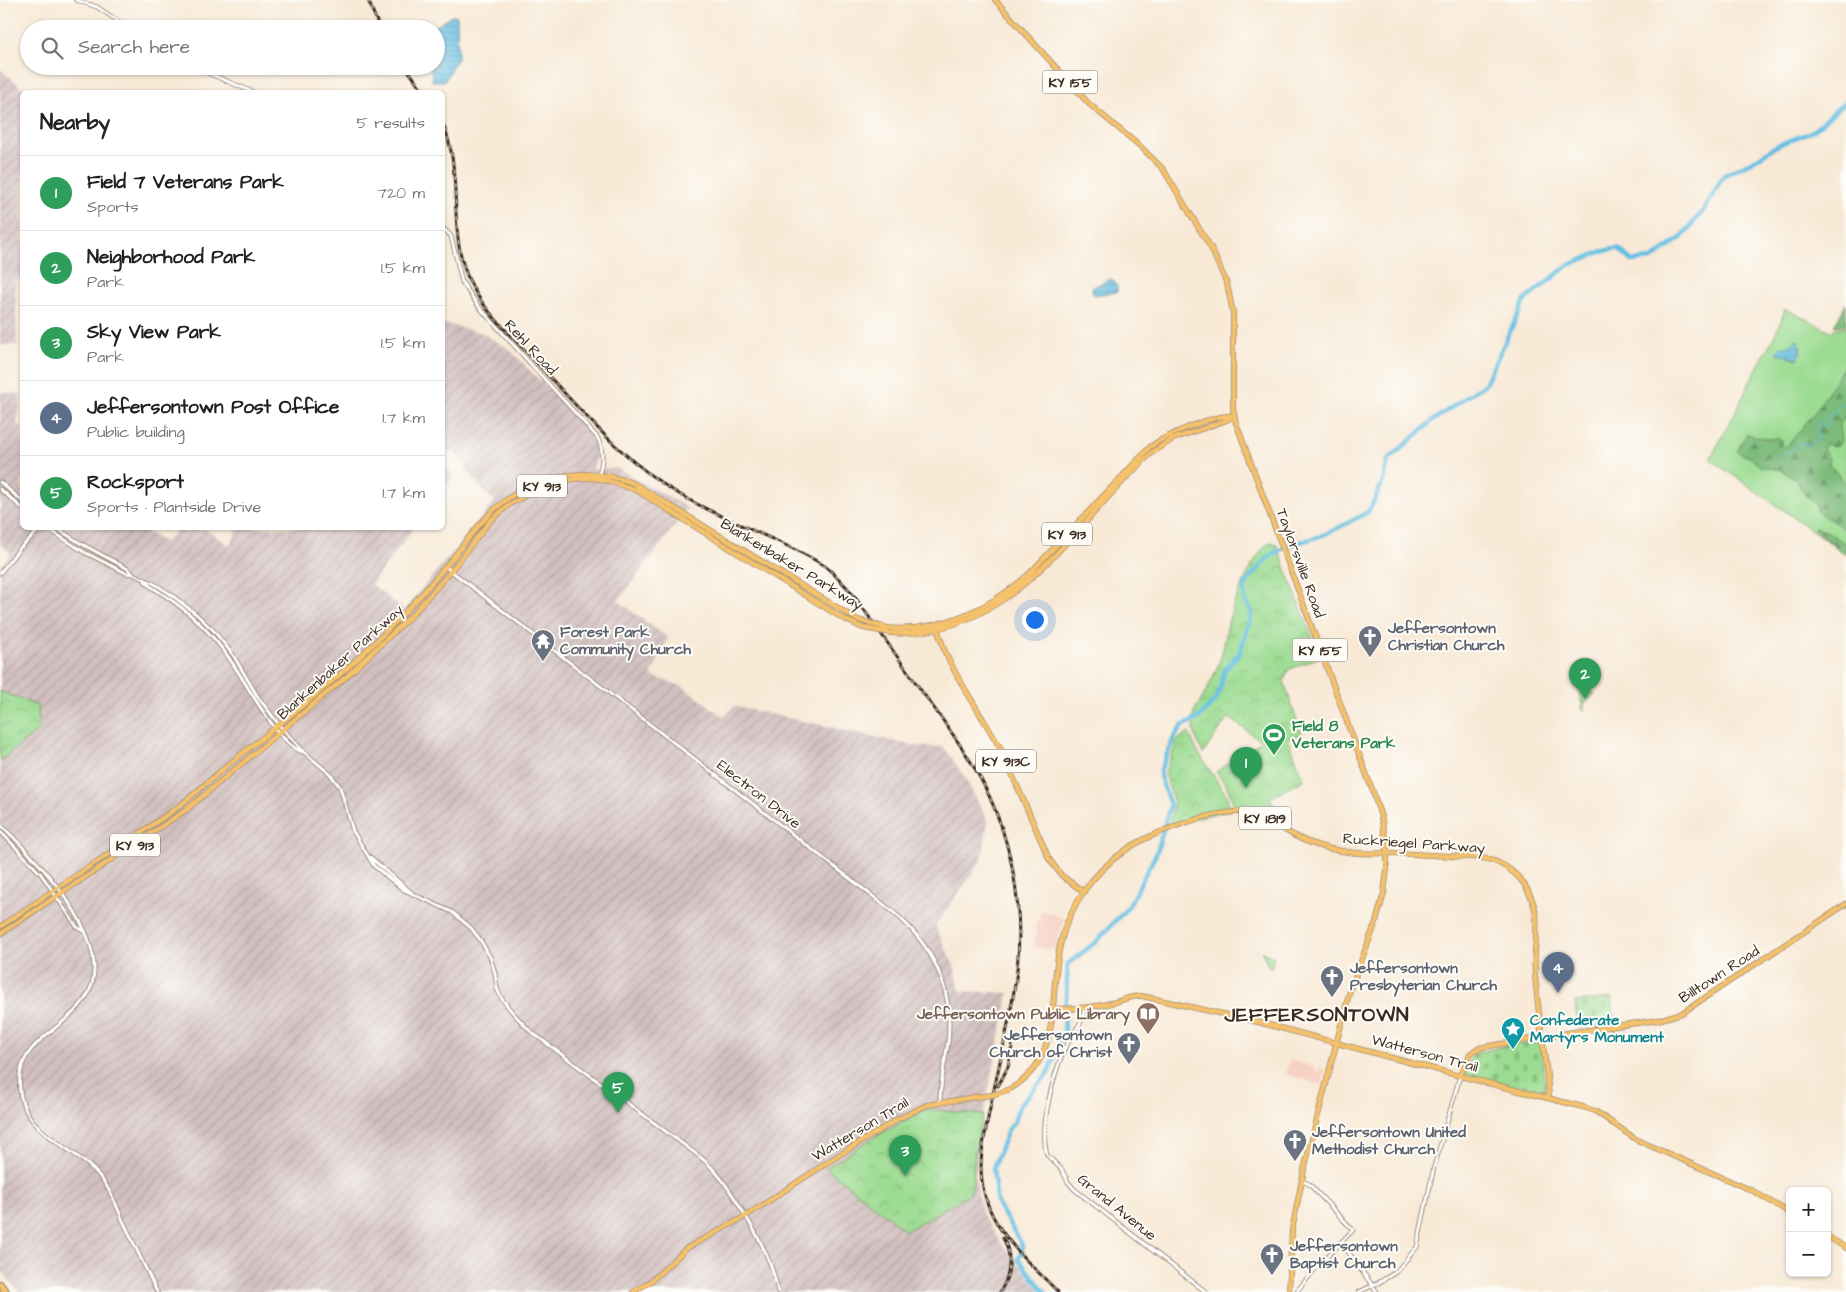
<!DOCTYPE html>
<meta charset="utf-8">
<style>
body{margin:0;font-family:"Architects Daughter",sans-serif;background:#f2f2f2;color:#202124}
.controls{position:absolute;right:15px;bottom:15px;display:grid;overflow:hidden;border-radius:8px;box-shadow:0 1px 4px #0004}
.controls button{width:45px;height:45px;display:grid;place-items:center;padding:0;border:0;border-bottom:1px solid #e0e0e0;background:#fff;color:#202124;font:25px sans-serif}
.you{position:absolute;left:1034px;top:619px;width:18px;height:18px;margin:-12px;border:4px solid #fff;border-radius:50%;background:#1a73e8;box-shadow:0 0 0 8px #1a73e833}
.badge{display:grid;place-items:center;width:32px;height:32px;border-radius:50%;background:#1f6fb2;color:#fff;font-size:16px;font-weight:700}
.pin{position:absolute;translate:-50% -41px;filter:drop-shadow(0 1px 2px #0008)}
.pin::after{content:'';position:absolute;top:26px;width:18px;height:15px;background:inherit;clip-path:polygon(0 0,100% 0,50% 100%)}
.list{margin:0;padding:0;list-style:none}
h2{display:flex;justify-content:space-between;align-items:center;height:65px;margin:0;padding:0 20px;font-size:21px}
h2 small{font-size:16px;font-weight:400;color:#757577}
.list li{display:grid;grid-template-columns:32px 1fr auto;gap:15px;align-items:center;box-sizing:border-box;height:75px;padding:0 20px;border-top:1px solid #e0e0e0}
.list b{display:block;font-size:19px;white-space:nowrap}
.list p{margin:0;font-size:16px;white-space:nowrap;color:#757577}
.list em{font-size:16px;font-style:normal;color:#757577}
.icon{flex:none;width:28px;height:28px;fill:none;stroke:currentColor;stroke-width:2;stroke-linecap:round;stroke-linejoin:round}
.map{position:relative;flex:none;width:1846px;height:1292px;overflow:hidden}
.search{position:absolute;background:#fff;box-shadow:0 1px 4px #0004;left:20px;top:20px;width:425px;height:55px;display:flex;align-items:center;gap:12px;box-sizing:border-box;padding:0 18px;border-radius:28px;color:#757577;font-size:19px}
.panel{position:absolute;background:#fff;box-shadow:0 1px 4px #0004;left:20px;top:90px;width:425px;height:440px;border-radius:8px}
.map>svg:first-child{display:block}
.built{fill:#f6d2c5}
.industrial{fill:url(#industrial-furrows)}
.green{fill:#9cdc92;stroke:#6c8358}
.forest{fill:url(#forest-firs);stroke:#5c734d}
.cemetery{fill:url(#cemetery-stones);stroke:#6c8358}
.park{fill:url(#park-crowns);stroke:#6c8358}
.water{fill:url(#water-rules);stroke:#507480}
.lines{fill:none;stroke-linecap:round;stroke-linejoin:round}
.stream{stroke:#65bfe3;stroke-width:1}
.river{stroke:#65bfe3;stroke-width:4.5}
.minor-casing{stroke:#9a8a7a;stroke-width:5}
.major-casing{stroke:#9a8a7a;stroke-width:6}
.highway-casing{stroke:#9a8a7a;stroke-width:8}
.minor{stroke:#fff;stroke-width:3}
.major{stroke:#f5c16b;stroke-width:4.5}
.highway{stroke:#f5c16b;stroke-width:5.5}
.rail-casing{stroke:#3b2a1e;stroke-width:3}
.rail{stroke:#fdfcf7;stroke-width:1;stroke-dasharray:4;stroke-linecap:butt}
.major-bridge-casing{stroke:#9a8a7a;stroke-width:6;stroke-linecap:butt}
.major-bridge{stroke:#f5c16b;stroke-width:4.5}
.labels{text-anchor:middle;stroke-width:4;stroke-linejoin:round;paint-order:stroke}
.shield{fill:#fdfcf7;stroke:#75695f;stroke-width:1}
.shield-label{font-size:14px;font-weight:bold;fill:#3b2a1e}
.street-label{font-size:15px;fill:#3b2a1e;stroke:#fdfcf7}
.worship-label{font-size:15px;font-weight:bold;fill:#5b616d;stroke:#fdfcf7;text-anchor:start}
.leisure-label{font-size:15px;font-weight:bold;fill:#27864d;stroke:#fdfcf7;text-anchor:start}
.education-label{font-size:15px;font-weight:bold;fill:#785e54;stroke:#fdfcf7;text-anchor:end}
.culture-label{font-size:15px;font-weight:bold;fill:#0d838f;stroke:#fdfcf7;text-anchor:start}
.district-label{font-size:20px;font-weight:bold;letter-spacing:1px;fill:#3b2a1e;stroke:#fdfcf7}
</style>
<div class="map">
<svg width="1846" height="1292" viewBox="0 0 1846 1292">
<defs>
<pattern id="industrial-furrows" width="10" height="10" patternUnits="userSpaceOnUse" patternTransform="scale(1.25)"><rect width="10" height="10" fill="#d1bfbf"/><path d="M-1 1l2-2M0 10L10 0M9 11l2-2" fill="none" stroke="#b4a4a4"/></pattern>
<pattern id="forest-firs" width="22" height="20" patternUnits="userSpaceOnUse" patternTransform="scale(1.25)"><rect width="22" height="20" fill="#7dbc7c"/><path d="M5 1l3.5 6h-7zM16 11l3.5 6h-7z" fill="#689965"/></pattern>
<pattern id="cemetery-stones" width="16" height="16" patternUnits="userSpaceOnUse" patternTransform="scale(1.25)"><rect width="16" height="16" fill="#9cdc92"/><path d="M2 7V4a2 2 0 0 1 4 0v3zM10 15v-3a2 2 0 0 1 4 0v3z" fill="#87bd7d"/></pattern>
<pattern id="park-crowns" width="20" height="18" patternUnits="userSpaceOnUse" patternTransform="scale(1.25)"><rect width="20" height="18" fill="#9cdc92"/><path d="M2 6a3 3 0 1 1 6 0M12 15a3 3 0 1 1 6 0" fill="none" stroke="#87bd7d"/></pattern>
<pattern id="water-rules" width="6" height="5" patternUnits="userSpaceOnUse" patternTransform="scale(1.25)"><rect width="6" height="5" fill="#65bfe3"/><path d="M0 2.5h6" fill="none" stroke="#549bb7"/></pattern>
</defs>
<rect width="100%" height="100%" fill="#fdfcf7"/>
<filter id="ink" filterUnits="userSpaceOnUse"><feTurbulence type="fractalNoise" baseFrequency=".02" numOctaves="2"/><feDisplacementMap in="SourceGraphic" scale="10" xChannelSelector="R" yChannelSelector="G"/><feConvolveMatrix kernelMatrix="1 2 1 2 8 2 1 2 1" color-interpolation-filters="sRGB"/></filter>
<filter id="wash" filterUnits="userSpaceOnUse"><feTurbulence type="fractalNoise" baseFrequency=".0096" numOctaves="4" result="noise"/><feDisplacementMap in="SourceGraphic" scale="20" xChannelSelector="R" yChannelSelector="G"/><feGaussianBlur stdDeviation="1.12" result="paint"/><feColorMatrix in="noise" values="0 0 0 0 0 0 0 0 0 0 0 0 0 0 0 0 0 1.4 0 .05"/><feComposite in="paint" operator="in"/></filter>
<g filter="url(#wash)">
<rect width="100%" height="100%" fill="#f8e9d6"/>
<path class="built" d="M 1042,910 L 1064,919 L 1054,950 L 1033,947 L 1038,929 L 1034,928 Z
M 1289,1060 L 1315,1067 L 1315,1070 L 1319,1071 L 1320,1068 L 1325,1070 L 1322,1085 L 1286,1074 Z"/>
<path class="industrial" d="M 0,69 L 27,92 L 22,92 L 22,274 L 15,284 L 17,345 L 0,345 Z
M 443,323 L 482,333 L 509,349 L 586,428 L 596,448 L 596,460 L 592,470 L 617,468 L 688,508 L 618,601 L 668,638 L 651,676 L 682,686 L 724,717 L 734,706 L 916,746 L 944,747 L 965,778 L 988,821 L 982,860 L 935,926 L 954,966 L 960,991 L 1009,993 L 981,1127 L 975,1174 L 982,1215 L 1001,1243 L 1041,1292 L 19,1292 L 0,1269 L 0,566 L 11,553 L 0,544 L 0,392 L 22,394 L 17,423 L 22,427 L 22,528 L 139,528 L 165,542 L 179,528 L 204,528 L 230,546 L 238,528 L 414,528 L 371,584 L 404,610 L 495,501 L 485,493 L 458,457 L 443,446 Z
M 443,467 L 454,475 L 443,489 Z"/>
<path class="green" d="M 1785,309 L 1831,331 L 1846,327 L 1846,554 L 1710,459 C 1726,431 1739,405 1753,376 C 1764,354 1778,333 1785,309 Z"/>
<path class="forest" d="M 1846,304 L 1846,325 L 1834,326 Z
M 1846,363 L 1846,415 L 1839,424 L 1841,441 L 1838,446 L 1832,447 L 1826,443 L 1823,449 L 1829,458 L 1829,464 L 1846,484 L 1846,530 L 1818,512 L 1814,502 L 1804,494 L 1796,479 L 1782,470 L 1760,466 L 1750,457 L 1744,455 L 1737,451 L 1747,434 L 1768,439 L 1778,438 L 1783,441 L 1781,444 L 1784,447 L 1788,445 L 1816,411 Z
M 1815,528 L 1826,531 L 1846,544 L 1846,555 L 1819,533 Z"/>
<path class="cemetery" d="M 1612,998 L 1615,1024 L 1578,1029 L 1575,1002 Z
M 1540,1042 L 1546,1093 L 1541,1093 L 1463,1074 L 1468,1062 L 1475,1053 L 1503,1046 Z"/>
<path class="park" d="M 1270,542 L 1275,543 L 1277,546 L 1320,657 L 1288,670 L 1284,681 L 1301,734 L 1288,739 L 1304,780 L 1270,798 L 1285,827 L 1267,816 L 1236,809 L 1226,785 L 1216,772 L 1261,741 L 1228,717 L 1203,754 C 1197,740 1190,728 1194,712 C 1203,698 1211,683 1217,668 C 1224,652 1225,636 1229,619 C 1234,601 1255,552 1270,542 Z
M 1577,683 L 1585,692 L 1595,693 L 1584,705 L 1584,710 L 1583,710 Z
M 0,691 L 38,706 L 39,730 L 0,761 Z
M 1189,733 L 1197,751 L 1227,796 L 1230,810 L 1188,820 L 1169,826 L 1174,803 L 1165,773 L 1177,740 Z
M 1262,952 L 1274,957 L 1271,969 L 1269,968 Z
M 926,1109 L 983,1115 L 975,1151 L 973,1184 L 970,1194 L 906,1231 L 826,1168 L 871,1139 Z"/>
<path class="water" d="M 453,15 L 457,16 L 458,57 L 445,81 L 432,81 L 431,66 L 436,66 L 436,29 L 431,29 Z
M 1110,279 L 1113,280 L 1117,286 L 1117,292 L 1096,295 L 1093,294 L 1092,288 Z
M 1797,339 C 1802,344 1801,353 1798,359 L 1779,354 L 1777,352 L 1782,346 L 1790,346 Z"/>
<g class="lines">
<path class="stream" d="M 1779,462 L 1783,453 L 1792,450 L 1800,443 L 1808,445 L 1818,439 L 1816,434 L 1818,430 L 1818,421 L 1827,427 L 1829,412 L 1834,413 L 1837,409 L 1837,405 L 1846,403"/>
<path class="river" d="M 1432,421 L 1485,384 L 1525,300 L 1567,266 L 1600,252 L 1618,248 L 1632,261 L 1652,259 L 1681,238 L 1706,207 L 1724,175 L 1751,162 L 1778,145 L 1813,131 L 1846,101
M 1384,477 L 1388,460 L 1429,424
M 1372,505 L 1383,481
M 1045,1292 L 1018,1259 L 1022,1252 L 1022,1245 L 997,1203 L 993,1168 L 1008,1130 L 1014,1122 L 1019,1106 L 1048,1074 L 1064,1032 L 1068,964 L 1096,942 L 1128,907 L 1157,852 L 1170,805 L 1160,776 L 1160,771 L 1174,738 L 1182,726 L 1199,718 L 1217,698 L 1225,670 L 1240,652 L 1252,612 L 1245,600 L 1244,587 C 1252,576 1261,563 1272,555 C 1287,543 1305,542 1323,535 C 1338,529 1353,520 1368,512 L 1370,508"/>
</g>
</g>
<g filter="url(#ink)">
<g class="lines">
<g class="minor-casing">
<path id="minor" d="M 76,0 L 97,7 L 130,29
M 191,66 L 253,92
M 442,227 L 451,236 L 462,282 L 479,307 L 597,437 C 604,449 603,464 598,476
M 0,482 L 22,501
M 0,489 L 22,508
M 47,528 L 84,552 L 126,573 L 133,574 L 153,583 L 169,593 L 196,614 L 214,631 L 233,655 L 258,697 L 280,726 L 304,752 L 330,774 L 340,787 L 353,831 L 374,866 L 404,890 L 452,912 L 471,928 L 481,941 L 490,957 L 495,973 L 497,989 L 502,999 L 513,1013 L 530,1031 L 699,1156 C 718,1171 729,1189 742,1210 C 758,1236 773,1262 778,1292
M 56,528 L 80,543 L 128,569 L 133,574
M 446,567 L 892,911 C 933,945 954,987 948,1042 C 945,1062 940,1082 940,1103
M 0,573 L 19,549 L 41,528
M 145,581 L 150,586 C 178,603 204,624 224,651 C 243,675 275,743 303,752
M 0,824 C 36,859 122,944 85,999 C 61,1034 10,1042 21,1097 C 29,1134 71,1146 95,1171 C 109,1185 116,1205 124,1223 C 135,1246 146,1269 157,1292
M 0,831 L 41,874 L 77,927 L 84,931
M 370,857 L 413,894
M 1084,1009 C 1084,1024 1070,1036 1064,1050 C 1053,1077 1039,1126 1047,1155 L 1062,1170 L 1068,1182 L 1074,1189 L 1206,1292
M 1341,1242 L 1377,1292
M 1296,1292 L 1316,1268 L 1353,1230 L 1309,1184 L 1302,1181
M 1359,1292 L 1378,1283 L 1396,1272 L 1417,1247 L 1434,1167 L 1460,1076"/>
</g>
<g class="major-casing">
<path id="major" d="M 995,0 L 1089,104 L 1141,147 L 1163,169 L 1211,248 L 1227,284 L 1233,313 L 1233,409 L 1236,423 L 1373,792 L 1381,817 L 1387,847 L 1387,869 L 1384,893 L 1376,922 L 1350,990 L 1304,1170 L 1292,1230 L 1289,1292
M 887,628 C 939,633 991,608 1029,574 L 1150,447 C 1165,436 1216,413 1234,416
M 937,628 L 945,652 L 956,674 L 1001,749 L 1049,859 L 1062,876 L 1084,892
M 891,633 C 911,635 931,631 951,625 C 1040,597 1086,510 1154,451 L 1173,439 L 1227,420 L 1234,416
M 0,927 C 57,887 116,850 174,810 C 194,795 213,777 233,761 C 273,729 315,697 354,662 C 387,632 418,600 446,566 C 466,542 485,513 512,496 C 549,472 594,467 635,484 L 858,620
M 0,934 L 186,810 L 346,677 L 413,614 L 451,571 L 490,521 L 510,504 L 541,487 L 574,479 L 593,478 L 608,481 L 636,490 L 842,618 L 863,628
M 1052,1009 C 1074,1009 1094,1008 1115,1002 C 1124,1000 1132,995 1142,996 L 1254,1021 L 1460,1076 L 1583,1107 L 1595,1111 L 1637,1140 L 1753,1191 L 1790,1213
M 1460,1076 L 1470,1054 L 1478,1048 L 1567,1033 L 1658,1020 L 1682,1013 L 1846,904
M 1008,1090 C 1066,1060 1047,994 1061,941 C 1070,905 1093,873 1123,852 C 1147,834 1206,813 1236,812 C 1261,811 1277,827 1299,838 C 1317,847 1337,851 1357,853 C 1369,854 1382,853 1394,853 C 1412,854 1431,855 1449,856 C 1463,857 1478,856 1491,860 C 1504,864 1516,873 1524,884 C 1530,893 1534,903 1536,914 C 1538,934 1533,954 1535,974 C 1538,1016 1546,1057 1549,1098
M 1827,1236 L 1846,1248
M 633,1292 L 650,1282 L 687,1248 L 746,1216 L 831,1160 L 898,1119 L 927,1105 L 975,1097"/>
</g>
<g class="highway-casing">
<path id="highway" d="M 0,1284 L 6,1292"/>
</g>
<use href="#minor" class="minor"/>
<use href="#major" class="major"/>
<use href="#highway" class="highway"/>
<g class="rail-casing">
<path id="rail" d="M 368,0 L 380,29
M 405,66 L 424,92
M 442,122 C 466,175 444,236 473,288 C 488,315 513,337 534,360 C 580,409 624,463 684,497 C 714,514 748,528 779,542 C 795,550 812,557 826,567 C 837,576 846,586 855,597 C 878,629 900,661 923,693 C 942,719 962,745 978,774 C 1011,833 1024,903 1017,970 C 1010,1030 991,1092 982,1152 C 974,1217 1017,1250 1058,1292
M 998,1086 L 1008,1067 L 1012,1046
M 1000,1292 C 1010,1276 1013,1256 1003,1238"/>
</g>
<use href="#rail" class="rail"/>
<g class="major-bridge-casing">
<path id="major-bridge" d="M 858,620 L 887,628
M 863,628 L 891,633
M 975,1097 L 992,1095 L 1008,1090"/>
</g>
<use href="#major-bridge" class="major-bridge"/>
</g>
</g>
<defs>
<g id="church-pin" transform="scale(1.25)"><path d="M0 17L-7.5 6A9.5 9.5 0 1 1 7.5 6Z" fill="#6b7280" stroke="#fdfcf7"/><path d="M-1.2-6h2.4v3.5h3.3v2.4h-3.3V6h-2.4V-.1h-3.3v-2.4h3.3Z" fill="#fff"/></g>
<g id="temple-pin" transform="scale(1.25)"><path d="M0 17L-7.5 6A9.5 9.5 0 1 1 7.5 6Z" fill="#6b7280" stroke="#fdfcf7"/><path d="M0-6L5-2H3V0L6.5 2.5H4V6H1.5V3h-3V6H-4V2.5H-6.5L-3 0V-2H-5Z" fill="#fff"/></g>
<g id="stadium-pin" transform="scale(1.25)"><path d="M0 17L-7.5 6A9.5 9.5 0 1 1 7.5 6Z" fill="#2e9e5b" stroke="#fdfcf7"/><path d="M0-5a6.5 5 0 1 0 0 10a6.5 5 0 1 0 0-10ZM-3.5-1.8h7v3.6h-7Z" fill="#fff"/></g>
<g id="library-pin" transform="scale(1.25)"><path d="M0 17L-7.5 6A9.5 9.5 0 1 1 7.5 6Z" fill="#8d6e63" stroke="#fdfcf7"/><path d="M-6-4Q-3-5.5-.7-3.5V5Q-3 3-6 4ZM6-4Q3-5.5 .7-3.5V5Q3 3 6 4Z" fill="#fff"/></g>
<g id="sight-pin" transform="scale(1.25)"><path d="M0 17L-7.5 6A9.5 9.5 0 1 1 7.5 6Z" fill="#0f9aa8" stroke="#fdfcf7"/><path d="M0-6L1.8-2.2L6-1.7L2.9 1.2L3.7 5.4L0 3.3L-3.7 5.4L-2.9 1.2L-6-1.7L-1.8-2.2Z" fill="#fff"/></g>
</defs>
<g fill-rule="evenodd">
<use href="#church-pin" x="1370" y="637"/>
<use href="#temple-pin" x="543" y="641"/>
<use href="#stadium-pin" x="1274" y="735"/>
<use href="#church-pin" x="1332" y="977"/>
<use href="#library-pin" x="1148" y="1014"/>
<use href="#sight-pin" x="1513" y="1029"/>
<use href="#church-pin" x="1129" y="1044"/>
<use href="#church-pin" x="1295" y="1141"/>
<use href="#church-pin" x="1272" y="1255"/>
</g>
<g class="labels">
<g class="shield">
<rect x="1042.5" y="70.5" width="55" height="23" rx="4"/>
<rect x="517" y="474.5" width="50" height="23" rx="4"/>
<rect x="1042" y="522.5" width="50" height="23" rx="4"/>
<rect x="1292.5" y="638.5" width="55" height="23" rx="4"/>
<rect x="976" y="749.5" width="60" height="23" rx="4"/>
<rect x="1239" y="806.5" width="52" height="23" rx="4"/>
<rect x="110" y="833.5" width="50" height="23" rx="4"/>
</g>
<g class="shield-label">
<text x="1070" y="87">KY 155</text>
<text x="542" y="491">KY 913</text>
<text x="1067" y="539">KY 913</text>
<text x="1320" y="655">KY 155</text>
<text x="1006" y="766">KY 913C</text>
<text x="1265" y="823">KY 1819</text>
<text x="135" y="850">KY 913</text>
</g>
<g class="street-label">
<text transform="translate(531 347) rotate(47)" y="5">Rehl Road</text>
<text transform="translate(1301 563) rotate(70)" y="5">Taylorsville Road</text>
<text transform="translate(792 564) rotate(31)" y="5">Blankenbaker Parkway</text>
<text transform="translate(340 662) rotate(-42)" y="5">Blankenbaker Parkway</text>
<text transform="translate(759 794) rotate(38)" y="5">Electron Drive</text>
<text transform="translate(1414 843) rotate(4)" y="5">Ruckriegel Parkway</text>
<text transform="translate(1719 974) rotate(-33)" y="5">Billtown Road</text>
<text transform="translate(1425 1053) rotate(15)" y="5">Watterson Trail</text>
<text transform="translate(860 1129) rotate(-31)" y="5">Watterson Trail</text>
<text transform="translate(1117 1207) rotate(39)" y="5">Grand Avenue</text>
</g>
<g class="worship-label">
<text x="1388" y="633">Jeffersontown<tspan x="1388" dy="17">Christian Church</tspan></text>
<text x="560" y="637">Forest Park<tspan x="560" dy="17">Community Church</tspan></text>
<text x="1350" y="973">Jeffersontown<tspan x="1350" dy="17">Presbyterian Church</tspan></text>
<text x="1112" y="1040" text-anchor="end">Jeffersontown<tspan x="1112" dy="17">Church of Christ</tspan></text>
<text x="1312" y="1137">Jeffersontown United<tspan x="1312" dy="17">Methodist Church</tspan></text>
<text x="1290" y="1251">Jeffersontown<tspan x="1290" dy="17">Baptist Church</tspan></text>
</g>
<g class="leisure-label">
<text x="1292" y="731">Field 8<tspan x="1292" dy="17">Veterans Park</tspan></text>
</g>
<g class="education-label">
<text x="1130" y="1019">Jeffersontown Public Library</text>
</g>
<g class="culture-label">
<text x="1530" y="1025">Confederate<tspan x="1530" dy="17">Martyrs Monument</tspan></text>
</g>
<g class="district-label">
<text x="1317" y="1021">JEFFERSONTOWN</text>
</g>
</g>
</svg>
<div class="controls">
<button>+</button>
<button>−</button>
</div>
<div class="you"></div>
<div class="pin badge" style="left:1246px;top:788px;background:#2e9e5b">1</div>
<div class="pin badge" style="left:1585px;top:699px;background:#2e9e5b">2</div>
<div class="pin badge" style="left:905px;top:1176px;background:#2e9e5b">3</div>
<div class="pin badge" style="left:1558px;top:993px;background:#5c6f8a">4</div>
<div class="pin badge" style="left:618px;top:1113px;background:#2e9e5b">5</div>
<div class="search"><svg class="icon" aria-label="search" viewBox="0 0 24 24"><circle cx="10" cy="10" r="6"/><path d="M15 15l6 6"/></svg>Search here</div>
<section class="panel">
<h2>Nearby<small>5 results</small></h2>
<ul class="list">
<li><span class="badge" style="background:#2e9e5b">1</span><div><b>Field 7 Veterans Park</b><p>Sports</p></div><em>720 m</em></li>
<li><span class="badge" style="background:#2e9e5b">2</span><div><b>Neighborhood Park</b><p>Park</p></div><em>1.5 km</em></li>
<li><span class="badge" style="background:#2e9e5b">3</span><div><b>Sky View Park</b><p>Park</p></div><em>1.5 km</em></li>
<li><span class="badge" style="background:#5c6f8a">4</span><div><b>Jeffersontown Post Office</b><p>Public building</p></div><em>1.7 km</em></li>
<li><span class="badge" style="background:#2e9e5b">5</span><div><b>Rocksport</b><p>Sports · Plantside Drive</p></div><em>1.7 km</em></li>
</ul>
</section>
</div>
